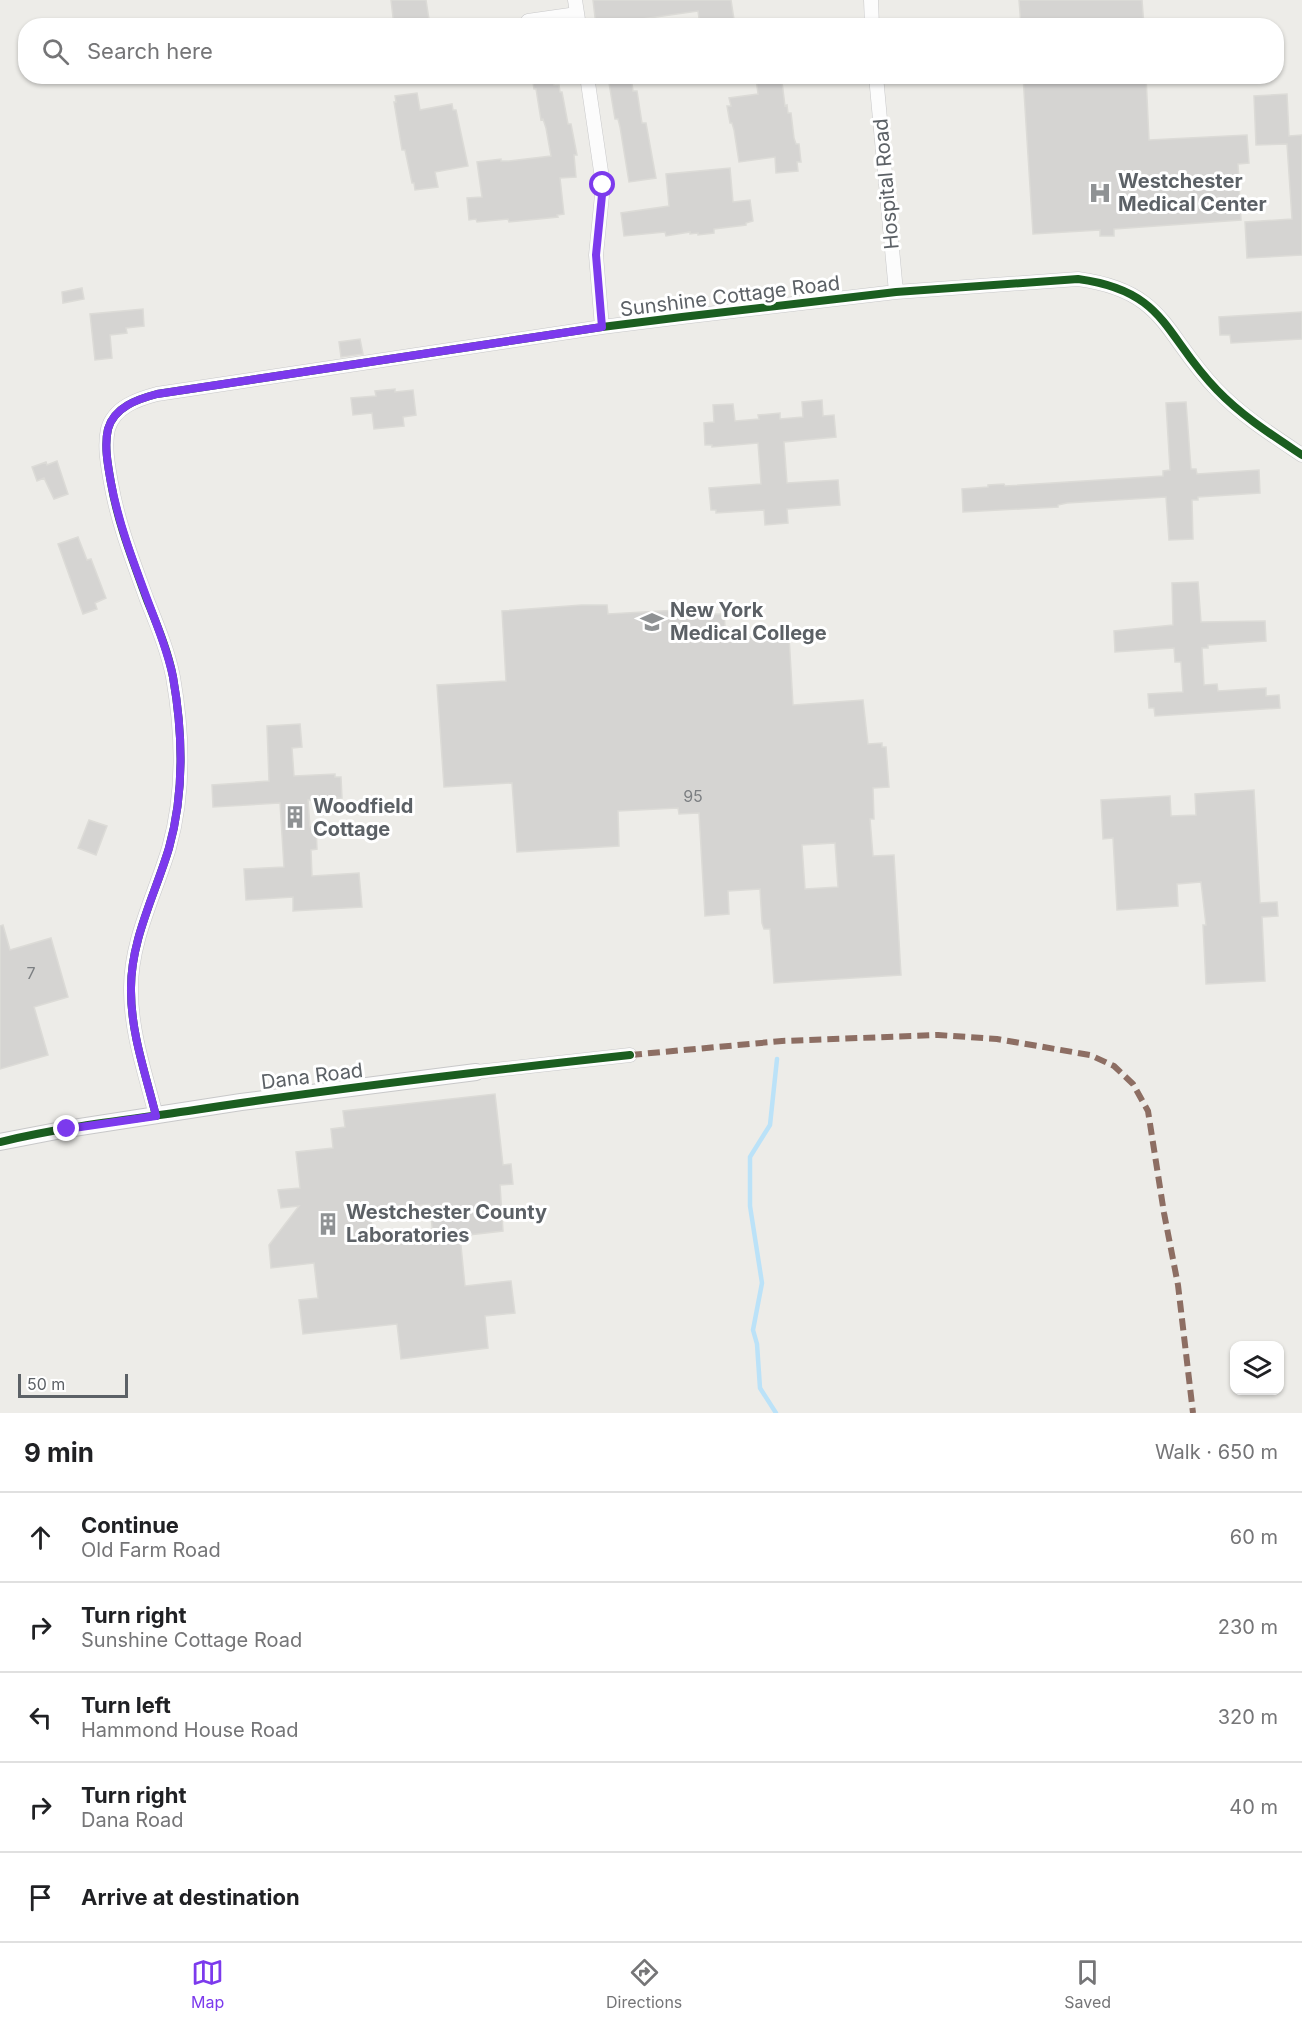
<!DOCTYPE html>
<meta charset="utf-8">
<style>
body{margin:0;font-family:Inter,sans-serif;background:#f6f6f6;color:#202124}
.controls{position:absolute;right:18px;bottom:18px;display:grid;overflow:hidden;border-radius:12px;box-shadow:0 2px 4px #0004}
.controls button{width:54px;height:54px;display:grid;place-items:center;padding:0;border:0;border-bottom:2px solid #e0e0e0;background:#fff;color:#202124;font:30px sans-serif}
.scale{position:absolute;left:18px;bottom:15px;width:110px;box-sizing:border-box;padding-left:6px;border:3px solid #5c6166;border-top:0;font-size:16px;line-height:21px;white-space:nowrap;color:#5c6166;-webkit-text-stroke:4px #fff;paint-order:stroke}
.stop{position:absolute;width:18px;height:18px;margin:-14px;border:4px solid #7c3aed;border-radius:50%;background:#fff}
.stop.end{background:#7c3aed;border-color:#fff;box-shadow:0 2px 6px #0008}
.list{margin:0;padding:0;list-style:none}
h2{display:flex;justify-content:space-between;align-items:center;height:78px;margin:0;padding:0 24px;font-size:26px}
h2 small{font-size:20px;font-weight:400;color:#757577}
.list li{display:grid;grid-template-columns:39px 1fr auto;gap:18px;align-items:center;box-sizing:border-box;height:90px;padding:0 24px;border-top:2px solid #e0e0e0}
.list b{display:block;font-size:22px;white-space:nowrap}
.list p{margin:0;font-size:20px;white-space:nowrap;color:#757577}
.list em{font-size:20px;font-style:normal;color:#757577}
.icon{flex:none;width:33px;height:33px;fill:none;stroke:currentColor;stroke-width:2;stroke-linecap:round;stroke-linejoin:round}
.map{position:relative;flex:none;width:1302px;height:1413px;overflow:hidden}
.search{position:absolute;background:#fff;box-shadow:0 2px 4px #0004;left:18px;right:18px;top:18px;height:66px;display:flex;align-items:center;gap:15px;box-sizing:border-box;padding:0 21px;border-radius:24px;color:#757577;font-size:22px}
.sheet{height:528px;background:#fff}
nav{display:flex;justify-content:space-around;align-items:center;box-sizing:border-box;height:84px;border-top:2px solid #e0e0e0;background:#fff;font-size:16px;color:#757577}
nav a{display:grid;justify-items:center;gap:3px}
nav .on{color:#7c3aed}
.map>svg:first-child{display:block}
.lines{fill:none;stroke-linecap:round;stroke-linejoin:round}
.stream{stroke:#bbe2f8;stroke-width:4.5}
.building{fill:#d5d4d2;stroke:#dcdbd7;stroke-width:1.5;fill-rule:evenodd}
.minor-casing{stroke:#c8c8c9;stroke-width:15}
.tertiary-casing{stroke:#c8c8c9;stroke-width:18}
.minor{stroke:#fcfcfc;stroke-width:14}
.tertiary{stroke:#fcfcfc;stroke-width:16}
.quiet{stroke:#8d6e63;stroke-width:6;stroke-dasharray:12 6;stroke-linecap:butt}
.cycleway-casing{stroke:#fff;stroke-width:11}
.cycleway{stroke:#1b5e20;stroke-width:8}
.route{stroke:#7c3aed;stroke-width:8}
.labels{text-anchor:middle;stroke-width:6;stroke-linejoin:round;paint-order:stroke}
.number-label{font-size:16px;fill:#7c7f82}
.poi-label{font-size:20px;font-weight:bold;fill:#5c6166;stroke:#fff;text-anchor:start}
.street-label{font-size:20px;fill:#5c6166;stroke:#fff}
</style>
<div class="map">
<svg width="1302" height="1413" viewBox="0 0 1302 1413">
<rect width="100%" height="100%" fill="#edece8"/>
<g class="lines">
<path class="stream" d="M 776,1413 L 760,1388 L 757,1344 L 753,1330 L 762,1283 L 750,1206 L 750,1157 L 770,1125 L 777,1059"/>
</g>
<path class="building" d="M 391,0 L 426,0 L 430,26 L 394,26 Z
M 593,0 L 731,0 L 735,26 L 700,26 L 698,11 L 635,20 L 636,26 L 596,26 Z
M 1019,0 L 1142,0 L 1144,26 L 1021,26 Z
M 532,76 L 553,76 L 554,85 L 559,85 L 560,92 L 562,92 L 568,124 L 571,124 L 577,155 L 574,155 L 576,177 L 560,178 L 564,214 L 557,215 L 558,217 L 509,222 L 508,219 L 477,222 L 476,219 L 469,220 L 467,198 L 482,197 L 477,162 L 501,159 L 501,161 L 509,161 L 551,156 L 546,128 L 543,119 L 541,120 L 536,89 L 534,89 Z
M 611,76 L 631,76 L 633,91 L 637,91 L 642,123 L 646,123 L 656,178 L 629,182 L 620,127 L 618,119 L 615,119 L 609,83 L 612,83 Z
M 779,76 L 780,82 L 782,82 L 785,106 L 787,105 L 788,113 L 791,113 L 794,138 L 796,144 L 799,144 L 801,162 L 797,162 L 798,171 L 776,173 L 775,157 L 739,162 L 734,130 L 732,123 L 730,123 L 727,106 L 731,106 L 729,98 L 758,94 L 756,78 Z
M 1023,76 L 1146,76 L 1149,140 L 1247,135 L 1249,163 L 1238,164 L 1241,220 L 1114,229 L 1114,236 L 1100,236 L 1100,230 L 1033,234 Z
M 417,93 L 420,110 L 452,104 L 453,110 L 456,110 L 468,166 L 435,172 L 438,187 L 415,190 L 414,183 L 412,183 L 405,150 L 402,150 L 394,102 L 396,102 L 395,96 Z
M 1287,94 L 1289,136 L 1302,135 L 1302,255 L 1247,258 L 1245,222 L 1292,219 L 1287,144 L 1256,145 L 1254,96 Z
M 730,168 L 733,202 L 750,200 L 753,221 L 746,223 L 746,225 L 714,229 L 714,233 L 698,235 L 698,233 L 690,234 L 690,232 L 666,236 L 665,232 L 624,236 L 621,213 L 669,206 L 666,174 Z
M 82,288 L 84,299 L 63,303 L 62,292 Z
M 143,309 L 144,326 L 126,328 L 127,333 L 110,335 L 112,358 L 95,360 L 90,314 Z
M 1302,312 L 1302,339 L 1231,343 L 1230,335 L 1220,335 L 1219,317 Z
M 360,339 L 363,354 L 341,357 L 339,342 Z
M 395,389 L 395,392 L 413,390 L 416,415 L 403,417 L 404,426 L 374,429 L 372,413 L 353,415 L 351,398 L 376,396 L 375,391 Z
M 822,400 L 823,416 L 834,415 L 836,437 L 784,442 L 787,483 L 838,480 L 840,505 L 787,509 L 788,523 L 765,525 L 764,510 L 716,513 L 716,510 L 711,510 L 709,488 L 761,484 L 758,443 L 712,447 L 712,445 L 705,445 L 704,423 L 714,422 L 713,405 L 733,404 L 735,421 L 759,419 L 758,415 L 780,413 L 780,419 L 803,417 L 802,402 Z
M 1186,402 L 1191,469 L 1196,469 L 1197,474 L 1259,470 L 1260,493 L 1198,497 L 1198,500 L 1192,500 L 1193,539 L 1169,540 L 1166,497 L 1067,503 L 1058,505 L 1058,507 L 963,512 L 962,489 L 988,487 L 988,485 L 1004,484 L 1005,486 L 1163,476 L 1163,471 L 1170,470 L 1166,403 Z
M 57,461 L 68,494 L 54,499 L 44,478 L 37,481 L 32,467 L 46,462 L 47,465 Z
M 78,537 L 87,560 L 91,559 L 106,598 L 95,603 L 97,609 L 83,614 L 58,544 Z
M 1198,582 L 1201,622 L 1265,621 L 1266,641 L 1208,645 L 1208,648 L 1202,648 L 1204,685 L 1217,684 L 1218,691 L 1266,688 L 1266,696 L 1279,695 L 1280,708 L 1155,716 L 1154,708 L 1149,708 L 1148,694 L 1183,692 L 1181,662 L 1175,662 L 1174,648 L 1115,652 L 1114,631 L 1173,625 L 1172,583 Z
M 582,605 L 607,605 L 608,614 L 714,608 L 714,614 L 724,614 L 726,638 L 789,636 L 793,705 L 863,700 L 868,744 L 882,743 L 882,747 L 886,747 L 889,787 L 873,788 L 874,819 L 870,819 L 873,856 L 894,855 L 901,975 L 774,983 L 770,929 L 764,929 L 762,923 L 760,889 L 728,891 L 729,914 L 705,916 L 699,813 L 679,814 L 678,808 L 618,811 L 619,846 L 517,852 L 512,783 L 444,787 L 437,685 L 506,681 L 502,611 ZM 835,843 L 838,887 L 805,889 L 802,845 Z
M 300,724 L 302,747 L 292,748 L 294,776 L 335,774 L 335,777 L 341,777 L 342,798 L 308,800 L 310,827 L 316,826 L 317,849 L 311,850 L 312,876 L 359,873 L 362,907 L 293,911 L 293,897 L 246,900 L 244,869 L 284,867 L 280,803 L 213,807 L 212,785 L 269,781 L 267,726 Z
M 1254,790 L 1260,903 L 1277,902 L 1278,916 L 1262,917 L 1265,981 L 1206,984 L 1203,925 L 1206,925 L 1201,882 L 1177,884 L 1178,906 L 1117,910 L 1113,838 L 1103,839 L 1101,800 L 1170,796 L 1171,816 L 1196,815 L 1195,794 Z
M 89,820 L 107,826 L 96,855 L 78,848 Z
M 3,925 L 10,950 L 51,938 L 68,997 L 34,1007 L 48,1055 L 0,1069 L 0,926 Z
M 495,1094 L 503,1165 L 511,1164 L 513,1184 L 500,1185 L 503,1231 L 460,1236 L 465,1286 L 511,1281 L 515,1313 L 485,1316 L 488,1348 L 401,1359 L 397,1324 L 303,1334 L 299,1300 L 318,1298 L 314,1263 L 271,1268 L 269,1245 L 299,1206 L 281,1208 L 278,1190 L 300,1188 L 296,1152 L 333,1148 L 331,1129 L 345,1127 L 343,1111 ZM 430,1204 L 433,1237 L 374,1244 L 370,1212 Z"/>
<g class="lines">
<g class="minor-casing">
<path id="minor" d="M 575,0 L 579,26
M 871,0 L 872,26
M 528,21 L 577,14
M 587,76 L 603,185 L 596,255 L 602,327
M 876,76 L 896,292
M 476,1072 L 630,1055
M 156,1116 C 146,1075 131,1034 131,991 C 130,941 155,895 169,848 C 185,791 183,734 173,677 C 168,651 157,625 147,600 C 133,561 118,524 111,483 C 108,466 104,446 108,429 C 114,407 138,399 157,394 L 602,327 L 682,317 L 896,292 L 1078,279 C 1167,291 1164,336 1217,390 C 1242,416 1272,435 1302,455"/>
</g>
<g class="tertiary-casing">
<path id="tertiary" d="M 0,1142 L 67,1129 L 241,1102 L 476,1072"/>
</g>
<use href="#minor" class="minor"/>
<use href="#tertiary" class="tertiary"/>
<path class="quiet" d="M 630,1055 L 782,1041 L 938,1035 L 997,1039 L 1090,1055 L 1114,1066 L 1133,1084 L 1148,1111 L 1164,1213 L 1178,1285 L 1193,1413"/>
<g class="cycleway-casing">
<path id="cycleway" d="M 156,1116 C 146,1075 131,1034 131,991 C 130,941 155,895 169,848 C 185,791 183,734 173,677 C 168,651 157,625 147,600 C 133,561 118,524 111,483 C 108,466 104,446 108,429 C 114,407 138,399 157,394 L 602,327 L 682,317 L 896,292 L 1078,279 C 1167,291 1164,336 1217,390 C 1242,416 1272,435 1302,455
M 0,1142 C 61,1127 126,1120 188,1111 C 335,1088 483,1071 630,1055"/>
</g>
<use href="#cycleway" class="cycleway"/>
</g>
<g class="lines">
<path class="route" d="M 67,1129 L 156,1116 C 146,1075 131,1034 131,991 C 130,941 155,895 169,848 C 185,791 183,734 173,677 C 168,652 158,628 149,604 C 134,564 119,525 111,483 C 108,466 104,446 108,429 C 114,407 138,399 157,394 L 602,327 L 596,255 L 603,185"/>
</g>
<defs>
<g id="hospital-bare" transform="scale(1.8)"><path d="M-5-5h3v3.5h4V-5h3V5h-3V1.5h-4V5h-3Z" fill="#8f9294" stroke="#fff" stroke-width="2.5" paint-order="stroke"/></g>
<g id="university-bare" transform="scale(1.8)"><path d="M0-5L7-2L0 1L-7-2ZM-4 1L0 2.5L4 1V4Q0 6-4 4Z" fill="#8f9294" stroke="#fff" stroke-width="2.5" paint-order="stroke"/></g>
<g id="building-bare" transform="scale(1.8)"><path d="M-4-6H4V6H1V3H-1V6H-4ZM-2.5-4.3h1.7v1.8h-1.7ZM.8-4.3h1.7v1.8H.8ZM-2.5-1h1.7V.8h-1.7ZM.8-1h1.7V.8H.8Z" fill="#8f9294" stroke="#fff" stroke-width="2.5" paint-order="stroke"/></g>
</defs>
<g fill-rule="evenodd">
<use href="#hospital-bare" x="1100" y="193"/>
<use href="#university-bare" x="652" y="622"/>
<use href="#building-bare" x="295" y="817"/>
<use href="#building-bare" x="328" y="1224"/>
</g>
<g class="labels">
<g class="number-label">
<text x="693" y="802">95</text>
<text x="31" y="979">7</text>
</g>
<g class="poi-label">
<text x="1118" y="188">Westchester<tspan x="1118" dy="23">Medical Center</tspan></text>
<text x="670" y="617">New York<tspan x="670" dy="23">Medical College</tspan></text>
<text x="313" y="813">Woodfield<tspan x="313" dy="23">Cottage</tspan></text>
<text x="346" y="1219">Westchester County<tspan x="346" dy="23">Laboratories</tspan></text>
</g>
<g class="street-label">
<text transform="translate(886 184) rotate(-95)" y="7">Hospital Road</text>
<text transform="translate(730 296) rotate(-7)" y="7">Sunshine Cottage Road</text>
<text transform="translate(312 1076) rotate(-7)" y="7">Dana Road</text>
</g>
</g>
</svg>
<div class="controls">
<button><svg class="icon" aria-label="layers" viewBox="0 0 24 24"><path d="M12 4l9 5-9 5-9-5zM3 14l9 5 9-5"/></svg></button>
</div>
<div class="scale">50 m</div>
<div class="stop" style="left:603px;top:185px"></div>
<div class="stop end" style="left:67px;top:1129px"></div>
<div class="search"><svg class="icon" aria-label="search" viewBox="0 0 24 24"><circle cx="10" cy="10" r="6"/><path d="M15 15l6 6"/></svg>Search here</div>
</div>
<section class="sheet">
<h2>9 min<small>Walk · 650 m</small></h2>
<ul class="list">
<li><svg class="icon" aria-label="ahead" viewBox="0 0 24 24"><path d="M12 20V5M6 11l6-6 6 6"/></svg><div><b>Continue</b><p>Old Farm Road</p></div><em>60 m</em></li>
<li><svg class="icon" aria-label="right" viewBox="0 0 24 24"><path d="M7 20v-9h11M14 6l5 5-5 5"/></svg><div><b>Turn right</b><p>Sunshine Cottage Road</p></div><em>230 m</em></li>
<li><svg class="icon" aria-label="left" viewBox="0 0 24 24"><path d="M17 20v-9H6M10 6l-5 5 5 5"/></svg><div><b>Turn left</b><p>Hammond House Road</p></div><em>320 m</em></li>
<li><svg class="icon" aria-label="right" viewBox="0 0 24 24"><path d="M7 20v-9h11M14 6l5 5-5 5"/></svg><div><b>Turn right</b><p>Dana Road</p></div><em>40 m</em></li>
<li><svg class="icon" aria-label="arrive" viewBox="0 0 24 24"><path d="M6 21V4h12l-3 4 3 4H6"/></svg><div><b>Arrive at destination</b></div></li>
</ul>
</section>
<nav>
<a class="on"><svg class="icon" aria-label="map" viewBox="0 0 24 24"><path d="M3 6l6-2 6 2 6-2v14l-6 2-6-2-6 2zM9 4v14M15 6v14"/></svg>Map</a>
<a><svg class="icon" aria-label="directions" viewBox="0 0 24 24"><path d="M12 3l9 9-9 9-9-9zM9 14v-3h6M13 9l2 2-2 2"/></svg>Directions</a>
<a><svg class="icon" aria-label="saved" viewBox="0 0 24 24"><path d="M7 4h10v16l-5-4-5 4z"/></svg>Saved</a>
</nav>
